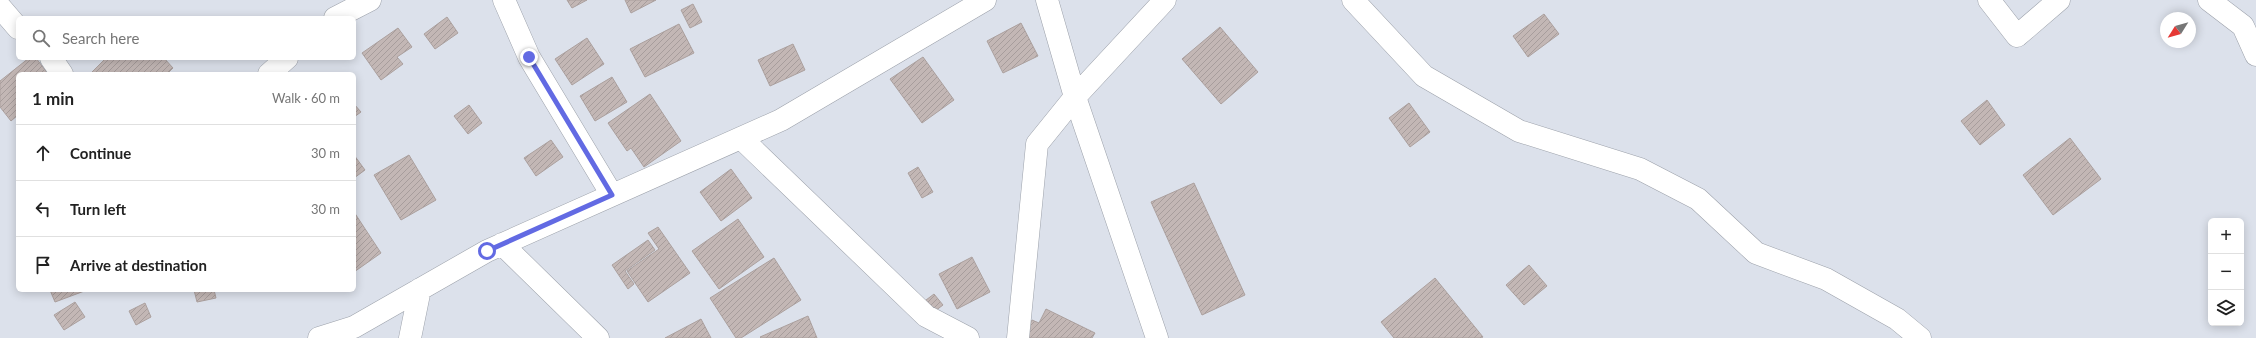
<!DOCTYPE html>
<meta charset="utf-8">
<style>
body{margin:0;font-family:Lato,sans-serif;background:#f2f2f2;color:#222}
.controls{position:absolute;right:12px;bottom:12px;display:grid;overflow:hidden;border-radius:6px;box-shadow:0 2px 10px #0003}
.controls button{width:36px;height:36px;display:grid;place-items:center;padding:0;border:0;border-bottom:1px solid #e0e0e0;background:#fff;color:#222;font:20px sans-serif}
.compass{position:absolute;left:2160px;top:12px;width:36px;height:36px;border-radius:50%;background:#fff;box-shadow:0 2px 10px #0003;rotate:233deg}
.stop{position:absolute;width:12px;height:12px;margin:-9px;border:3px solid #626ae3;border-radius:50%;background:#fff}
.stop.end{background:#626ae3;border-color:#fff;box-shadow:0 1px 4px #0008}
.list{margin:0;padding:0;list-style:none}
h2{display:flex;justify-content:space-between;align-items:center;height:52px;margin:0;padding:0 16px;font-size:17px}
h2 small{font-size:13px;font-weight:400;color:#767676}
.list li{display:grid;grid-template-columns:26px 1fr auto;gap:12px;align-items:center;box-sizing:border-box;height:56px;padding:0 16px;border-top:1px solid #e0e0e0}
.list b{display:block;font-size:15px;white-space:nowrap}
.list em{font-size:13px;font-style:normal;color:#767676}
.icon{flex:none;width:22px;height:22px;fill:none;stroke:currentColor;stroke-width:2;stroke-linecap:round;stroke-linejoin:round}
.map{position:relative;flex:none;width:2256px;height:338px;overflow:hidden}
.search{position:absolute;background:#fff;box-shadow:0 2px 10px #0003;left:16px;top:16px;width:340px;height:44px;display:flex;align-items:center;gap:10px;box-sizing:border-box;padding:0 14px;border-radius:6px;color:#767676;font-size:15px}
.panel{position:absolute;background:#fff;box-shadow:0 2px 10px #0003;left:16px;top:72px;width:340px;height:220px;border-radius:6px}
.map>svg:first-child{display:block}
.building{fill:url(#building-hatch);stroke:#aba09e}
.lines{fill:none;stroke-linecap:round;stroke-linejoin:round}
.minor-casing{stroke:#9ca1aa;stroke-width:23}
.minor{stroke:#fff;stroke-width:22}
.route{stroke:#626ae3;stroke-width:5}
</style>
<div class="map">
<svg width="2256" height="338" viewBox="0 0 2256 338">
<defs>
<pattern id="building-hatch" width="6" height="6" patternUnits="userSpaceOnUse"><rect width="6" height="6" fill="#c3b7b5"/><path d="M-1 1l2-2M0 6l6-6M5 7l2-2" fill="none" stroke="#a79d9c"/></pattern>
</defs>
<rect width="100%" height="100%" fill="#dce1eb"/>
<path class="building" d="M 567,0 L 587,0 L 572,8 Z
M 625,0 L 656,0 L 631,13 Z
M 693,4 L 702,22 L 690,28 L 681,10 Z
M 1544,14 L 1559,34 L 1528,57 L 1513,36 Z
M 447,17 L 458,33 L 435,49 L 424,34 Z
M 1021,23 L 1038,56 L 1003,73 L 987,41 Z
M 679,24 L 694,53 L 645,77 L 630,49 Z
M 1220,27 L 1258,72 L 1221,104 L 1182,59 Z
M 398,28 L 412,47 L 397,57 L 403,64 L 381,80 L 362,53 Z
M 587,38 L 604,64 L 572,85 L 555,59 Z
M 793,44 L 805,70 L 770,86 L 758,60 Z
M 923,57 L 954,100 L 922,123 L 890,79 Z
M 29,58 L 36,58 L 48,74 L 18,74 L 18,115 L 11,121 L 0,107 L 0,81 Z
M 106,58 L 164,58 L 173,68 L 167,74 L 90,74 Z
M 612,77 L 627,102 L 595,121 L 580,96 Z
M 650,94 L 681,141 L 644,167 L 631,148 L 627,151 L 608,123 Z
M 1987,100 L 2005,125 L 1980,145 L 1961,121 Z
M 1409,103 L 1430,132 L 1410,147 L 1389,118 Z
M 354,104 L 361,112 L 354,117 Z
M 469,105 L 482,123 L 468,134 L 454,116 Z
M 2070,138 L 2101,179 L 2053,215 L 2023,175 Z
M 551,140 L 563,157 L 536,176 L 524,158 Z
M 354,155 L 365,170 L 354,178 Z
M 409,155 L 436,200 L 401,220 L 374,175 Z
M 918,167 L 933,192 L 922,198 L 908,173 Z
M 731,169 L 752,198 L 721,221 L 700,192 Z
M 1194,183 L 1245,295 L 1202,315 L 1151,202 Z
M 354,212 L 381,253 L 354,272 Z
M 738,219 L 764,257 L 719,289 L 692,251 Z
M 658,227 L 690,273 L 648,302 L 627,271 L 659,249 L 648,233 Z
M 648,240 L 655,250 L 625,271 L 634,284 L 628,289 L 612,265 Z
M 972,257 L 990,292 L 957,309 L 939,274 Z
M 774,258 L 801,300 L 741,338 L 736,338 L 710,298 Z
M 1529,265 L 1547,286 L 1524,305 L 1506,285 Z
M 1435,278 L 1483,337 L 1481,338 L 1394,338 L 1381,322 Z
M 50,290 L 87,290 L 55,302 Z
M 194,290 L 214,290 L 216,298 L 197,302 Z
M 934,294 L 943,305 L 931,314 L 922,303 Z
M 75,302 L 85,317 L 64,330 L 54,315 Z
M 145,303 L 151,317 L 136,325 L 129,311 Z
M 1046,309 L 1095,333 L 1092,338 L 1028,338 L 1024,336 L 1032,320 L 1039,323 Z
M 808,316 L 817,338 L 761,338 L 760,337 Z
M 701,319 L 711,338 L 665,338 Z"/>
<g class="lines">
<g class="minor-casing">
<path id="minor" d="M 504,0 L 529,57 L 612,195
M 1047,0 L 1075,97 L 1157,338
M 1353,0 L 1424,76 L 1519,131 L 1640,169 L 1698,199 L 1756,253 L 1826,279 L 1897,319 L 1920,338
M 1989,0 L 2017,36 L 2059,0
M 2209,0 L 2243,26 L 2256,55
M 0,7 L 18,28
M 335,18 L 370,0
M 51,58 L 62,74
M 269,74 L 287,58
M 741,138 L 926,316 L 968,338
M 502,244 L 598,338
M 319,338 L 354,327 L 487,251 L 781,120 L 985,0
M 410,338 L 420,289
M 1018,338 L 1037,144 L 1075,97 L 1165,0"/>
</g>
<use href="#minor" class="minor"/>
</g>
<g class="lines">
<path class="route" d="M 487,251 L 612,195 L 529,57"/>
</g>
</svg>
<div class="controls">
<button>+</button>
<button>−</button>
<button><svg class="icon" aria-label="layers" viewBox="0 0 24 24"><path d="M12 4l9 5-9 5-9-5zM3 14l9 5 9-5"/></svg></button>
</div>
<svg class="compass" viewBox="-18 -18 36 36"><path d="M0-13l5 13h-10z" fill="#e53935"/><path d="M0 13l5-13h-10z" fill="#767676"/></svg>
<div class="stop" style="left:487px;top:251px"></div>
<div class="stop end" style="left:529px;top:57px"></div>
<div class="search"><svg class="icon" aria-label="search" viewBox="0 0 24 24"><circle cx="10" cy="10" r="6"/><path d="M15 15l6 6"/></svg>Search here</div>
<section class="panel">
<h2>1 min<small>Walk · 60 m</small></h2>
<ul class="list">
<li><svg class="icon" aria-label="ahead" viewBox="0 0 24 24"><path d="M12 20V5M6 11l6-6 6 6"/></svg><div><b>Continue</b></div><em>30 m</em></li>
<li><svg class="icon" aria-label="left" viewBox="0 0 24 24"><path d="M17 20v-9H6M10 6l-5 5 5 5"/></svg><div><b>Turn left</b></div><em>30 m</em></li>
<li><svg class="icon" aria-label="arrive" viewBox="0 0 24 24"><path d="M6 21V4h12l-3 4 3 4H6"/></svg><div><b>Arrive at destination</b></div></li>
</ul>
</section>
</div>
